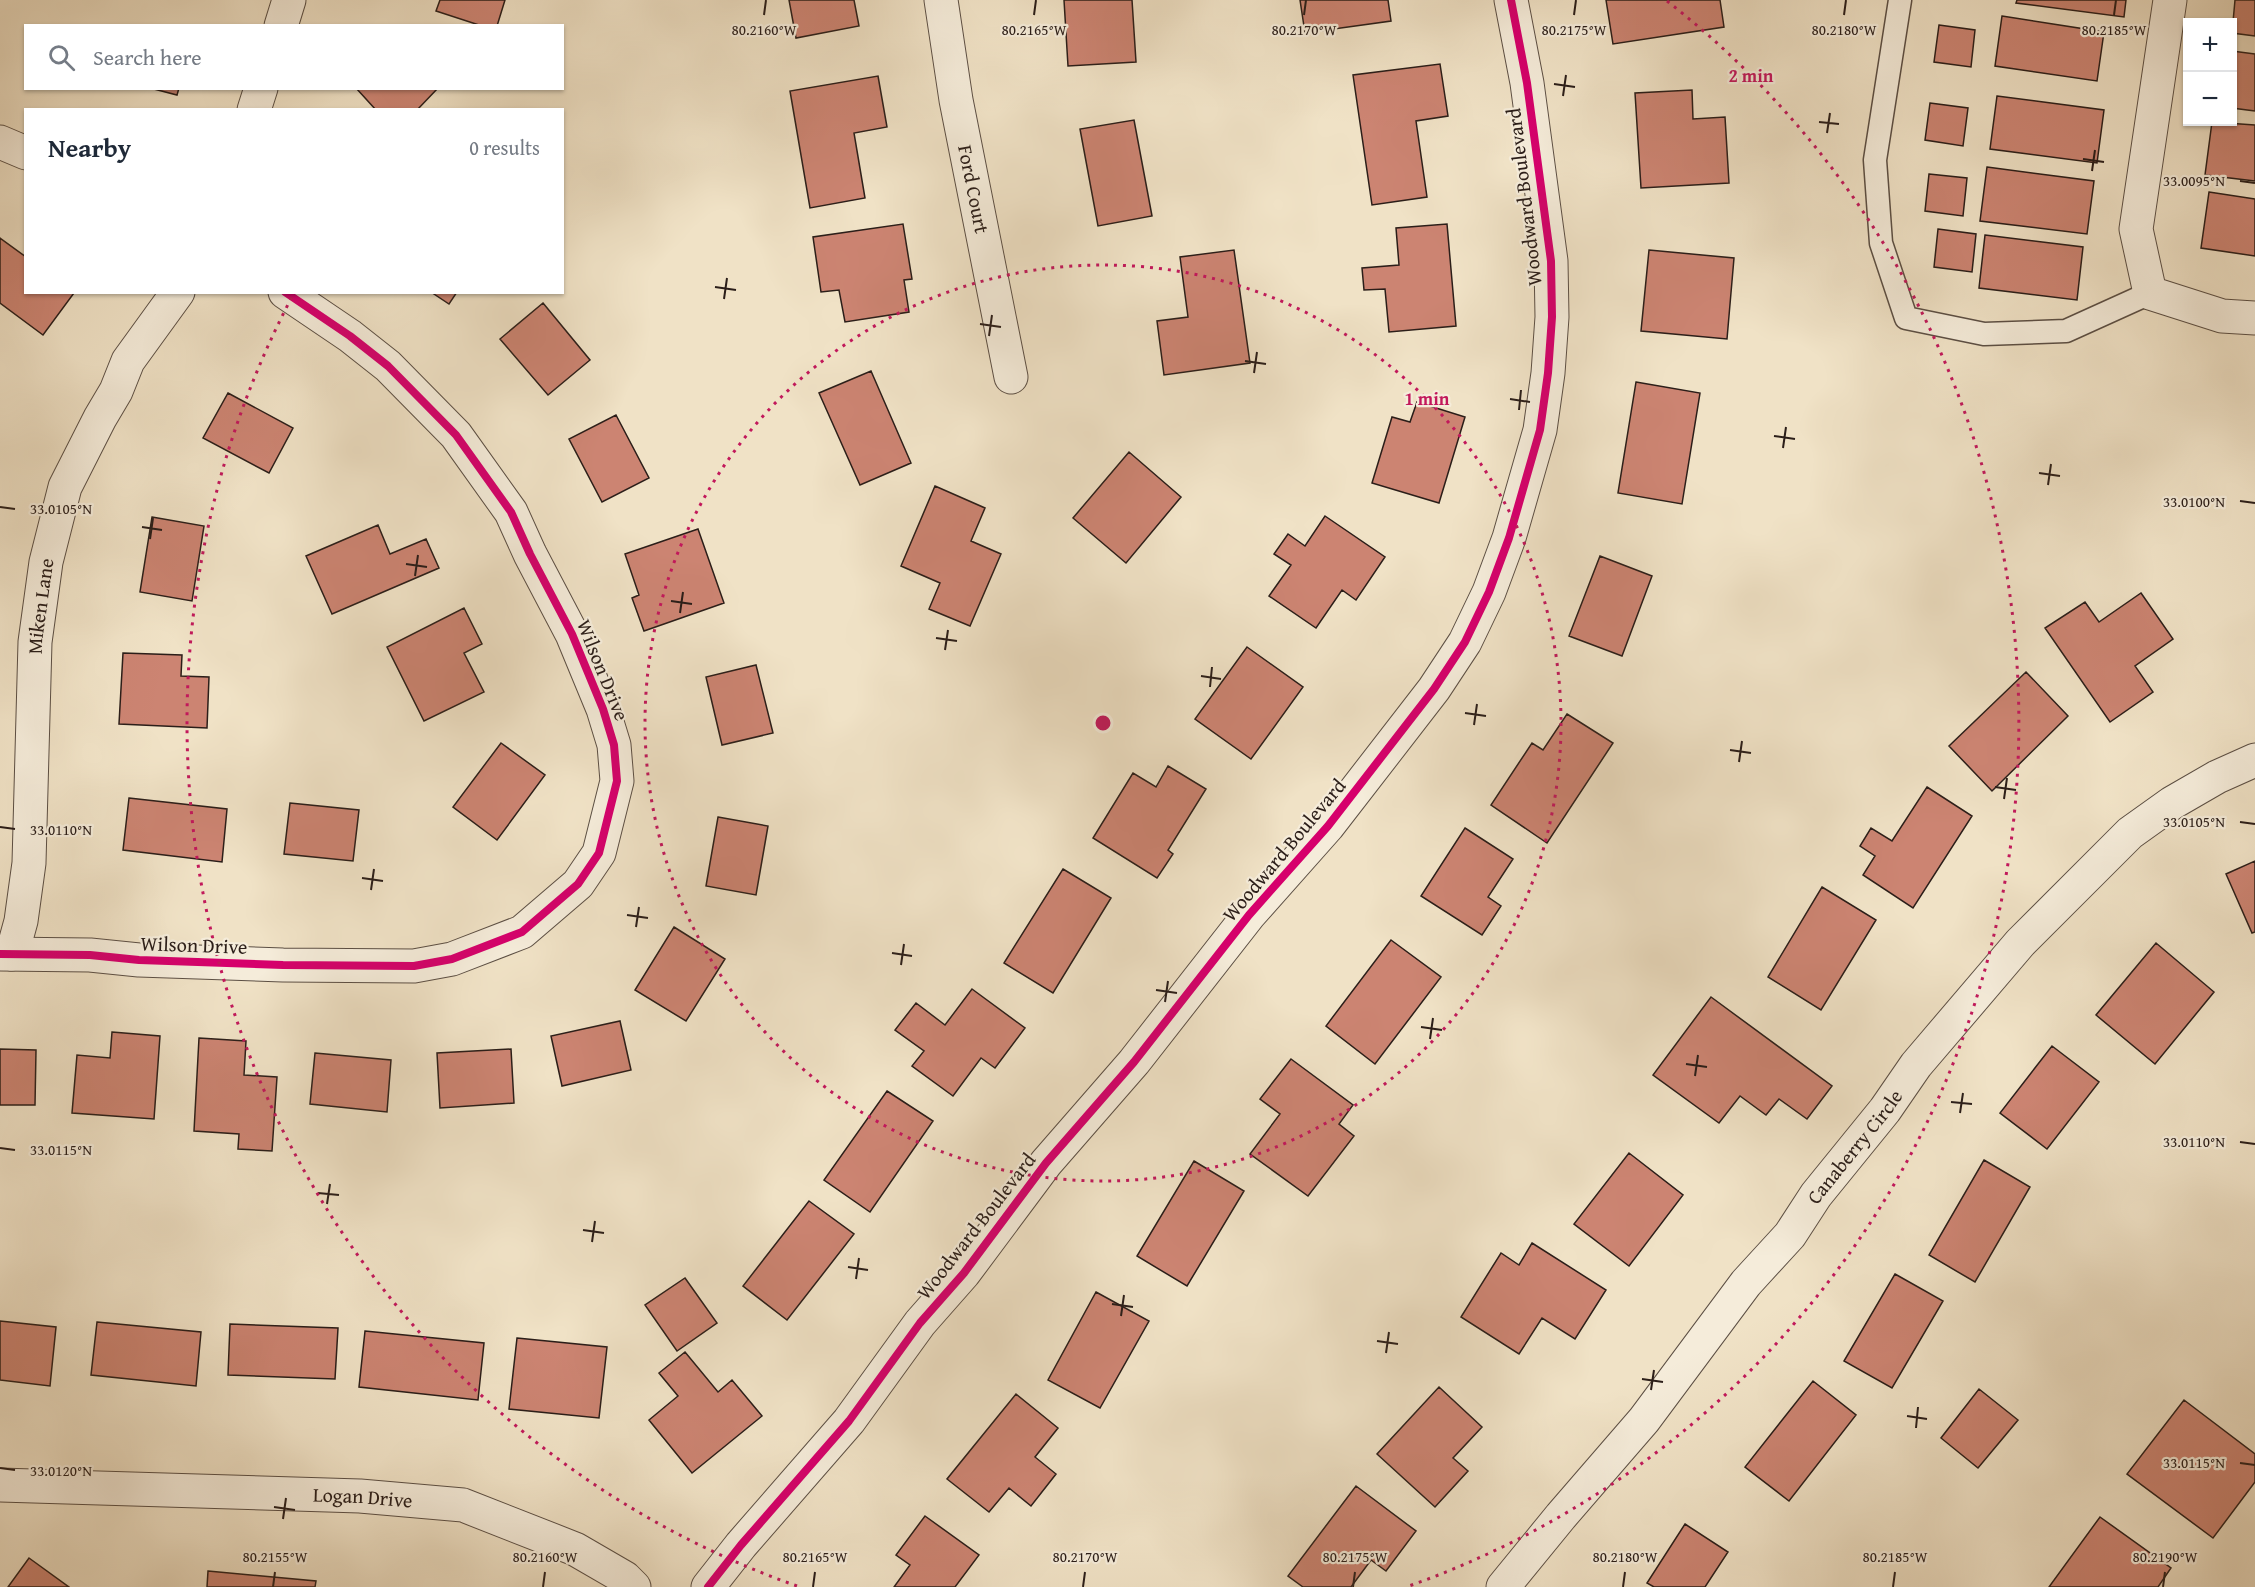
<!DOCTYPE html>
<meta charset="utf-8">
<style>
body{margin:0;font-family:"Gentium Book Plus",serif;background:#f6f6f7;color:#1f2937}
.controls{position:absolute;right:18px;top:18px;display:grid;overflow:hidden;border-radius:0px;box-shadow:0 2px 4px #0004}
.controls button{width:54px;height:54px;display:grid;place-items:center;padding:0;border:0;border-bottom:2px solid #e0e1e3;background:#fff;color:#1f2937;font:30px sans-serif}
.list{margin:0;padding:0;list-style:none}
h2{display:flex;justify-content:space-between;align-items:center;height:78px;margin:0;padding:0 24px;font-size:26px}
h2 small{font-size:20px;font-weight:400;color:#747a83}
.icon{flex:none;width:33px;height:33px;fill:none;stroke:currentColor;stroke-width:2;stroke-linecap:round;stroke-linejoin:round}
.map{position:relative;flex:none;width:2255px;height:1587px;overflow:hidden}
.search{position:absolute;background:#fff;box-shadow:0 2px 4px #0004;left:24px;top:24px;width:540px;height:66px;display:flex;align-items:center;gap:15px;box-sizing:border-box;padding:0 21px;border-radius:0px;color:#747a83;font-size:22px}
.panel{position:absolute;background:#fff;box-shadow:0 2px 4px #0004;left:24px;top:108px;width:540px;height:186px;border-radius:0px}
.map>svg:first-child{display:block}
.building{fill:#cc8472;stroke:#2b1e19;stroke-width:1.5}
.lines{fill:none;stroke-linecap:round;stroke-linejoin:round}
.service-casing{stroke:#5c4f44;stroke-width:25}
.minor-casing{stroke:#5c4f44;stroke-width:35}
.service{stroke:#f5ecda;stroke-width:22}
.minor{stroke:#f5ecda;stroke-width:33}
.cycleway-casing{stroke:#f5ecda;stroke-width:11}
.cycleway{stroke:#d6006c;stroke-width:8}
.ticks{fill:none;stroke:#2b1e19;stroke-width:2}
.ring{fill:none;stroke:#c2185b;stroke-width:3;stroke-dasharray:3 6}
.labels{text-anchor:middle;stroke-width:4.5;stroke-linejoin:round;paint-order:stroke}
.street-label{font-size:20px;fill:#2b1e19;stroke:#f5ecda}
.ticks-label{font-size:15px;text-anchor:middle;fill:#2b1e19;stroke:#f5ecda;stroke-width:4.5;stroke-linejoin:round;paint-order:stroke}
.centre{fill:#c2185b;stroke:#f5ecda;stroke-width:3}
.ring-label{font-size:18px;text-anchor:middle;font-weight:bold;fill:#c2185b;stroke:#f5ecda;stroke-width:4.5;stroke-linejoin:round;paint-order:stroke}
</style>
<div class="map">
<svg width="2255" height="1587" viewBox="0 0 2255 1587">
<rect width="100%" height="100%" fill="#f0e2c6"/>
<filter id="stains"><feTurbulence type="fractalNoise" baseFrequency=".00333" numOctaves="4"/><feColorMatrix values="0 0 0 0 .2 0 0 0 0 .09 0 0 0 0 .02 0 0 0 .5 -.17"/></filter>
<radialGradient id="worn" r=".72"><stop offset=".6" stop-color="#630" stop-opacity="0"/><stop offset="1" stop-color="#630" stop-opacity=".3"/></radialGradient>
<path class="building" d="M 440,0 L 505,0 L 497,26 L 482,26 L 436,11 Z
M 789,0 L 854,0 L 859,26 L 796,38 Z
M 1064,0 L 1132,0 L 1136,62 L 1068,66 Z
M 1300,0 L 1388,0 L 1391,21 L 1305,33 Z
M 1606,0 L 1720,0 L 1724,27 L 1613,44 Z
M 2017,0 L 2126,0 L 2124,17 L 2016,3 Z
M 2235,0 L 2255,0 L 2255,36 L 2232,33 Z
M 2002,16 L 2104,32 L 2097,81 L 1995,66 Z
M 1939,25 L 1975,30 L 1971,67 L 1934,62 Z
M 2232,51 L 2255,54 L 2255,111 L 2232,108 Z
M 1440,64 L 1448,116 L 1416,121 L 1427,197 L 1372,205 L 1353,75 Z
M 878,76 L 887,127 L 854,133 L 865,198 L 810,208 L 790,91 Z
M 150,88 L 179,88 L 177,95 Z
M 356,88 L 438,88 L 417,110 L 376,110 Z
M 1692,90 L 1693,119 L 1725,117 L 1729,183 L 1641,188 L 1635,93 Z
M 1997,96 L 2104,110 L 2097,163 L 1990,149 Z
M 1930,103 L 1968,108 L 1963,146 L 1925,140 Z
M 1134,120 L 1152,216 L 1098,226 L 1080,129 Z
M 2212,122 L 2255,125 L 2255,181 L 2205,175 Z
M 1987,167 L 2094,181 L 2087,234 L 1980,221 Z
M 1929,174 L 1967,178 L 1963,216 L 1925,211 Z
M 2209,192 L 2255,199 L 2255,256 L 2201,248 Z
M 903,224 L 912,279 L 904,280 L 909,312 L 845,322 L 839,290 L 821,292 L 813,237 Z
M 1447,224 L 1456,326 L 1389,332 L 1385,289 L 1364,290 L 1362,268 L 1399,265 L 1396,228 Z
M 1938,229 L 1976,234 L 1972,272 L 1934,267 Z
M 1985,235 L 2083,247 L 2077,300 L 1979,288 Z
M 0,238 L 26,257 L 26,292 L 74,293 L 43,335 L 0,303 Z
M 1234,250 L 1250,363 L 1164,375 L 1157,321 L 1188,317 L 1180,257 Z
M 1649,250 L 1734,258 L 1727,339 L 1641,331 Z
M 431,292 L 457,292 L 449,304 Z
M 543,303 L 590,360 L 548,395 L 500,339 Z
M 871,371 L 911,463 L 860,485 L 819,393 Z
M 1636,382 L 1700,393 L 1682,504 L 1618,493 Z
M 228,393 L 293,428 L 269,473 L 203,438 Z
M 1417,402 L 1465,417 L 1439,503 L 1372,483 L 1392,417 L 1410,422 Z
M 616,415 L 649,478 L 602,502 L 569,439 Z
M 1129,452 L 1181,497 L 1126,563 L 1073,518 Z
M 935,486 L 985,508 L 971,541 L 1001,554 L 970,626 L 929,609 L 940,583 L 901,566 Z
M 1325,516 L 1385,557 L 1356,600 L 1342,590 L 1316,628 L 1269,596 L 1291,565 L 1274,554 L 1288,534 L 1305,546 Z
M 152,517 L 204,526 L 192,601 L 140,592 Z
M 378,525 L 390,554 L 426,539 L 439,568 L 332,614 L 306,556 Z
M 698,529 L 724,603 L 644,631 L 632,598 L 639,595 L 625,554 Z
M 1600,556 L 1652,576 L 1622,656 L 1569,636 Z
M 2141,593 L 2173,639 L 2135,666 L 2153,692 L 2110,722 L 2045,628 L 2085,602 L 2099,622 Z
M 464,608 L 482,644 L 464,653 L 484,692 L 424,721 L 387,647 Z
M 1247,647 L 1303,687 L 1251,759 L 1195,719 Z
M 123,653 L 182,655 L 181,676 L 209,677 L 207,728 L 119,724 Z
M 756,665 L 773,733 L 722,745 L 706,677 Z
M 2026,672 L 2068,716 L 1992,791 L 1949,746 Z
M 1567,714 L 1613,743 L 1547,843 L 1491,805 L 1532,743 L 1543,750 Z
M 501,743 L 545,775 L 497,840 L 453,807 Z
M 1168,766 L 1206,789 L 1168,850 L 1173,854 L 1157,878 L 1093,838 L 1133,773 L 1156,787 Z
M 1927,787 L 1972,816 L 1913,908 L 1863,875 L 1875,856 L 1860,846 L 1871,828 L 1892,841 Z
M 129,798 L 227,809 L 222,862 L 123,850 Z
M 290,803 L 359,810 L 353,861 L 284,854 Z
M 718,817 L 768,826 L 756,895 L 706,886 Z
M 1465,828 L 1513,859 L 1488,897 L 1501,906 L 1482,935 L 1421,896 Z
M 2255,861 L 2255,932 L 2252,933 L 2226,874 Z
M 1063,869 L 1111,898 L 1053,993 L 1004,963 Z
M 1822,887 L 1876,920 L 1821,1010 L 1768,977 Z
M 674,927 L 725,959 L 686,1021 L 635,990 Z
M 1391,940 L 1441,977 L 1375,1064 L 1326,1026 Z
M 2156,943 L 2214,992 L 2155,1064 L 2096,1015 Z
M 972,989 L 1025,1028 L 995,1068 L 981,1058 L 953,1096 L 912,1066 L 924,1051 L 895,1030 L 916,1003 L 945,1025 Z
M 1711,997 L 1832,1086 L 1807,1119 L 1779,1099 L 1766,1115 L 1740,1096 L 1719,1123 L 1653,1075 Z
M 620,1021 L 631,1070 L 562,1086 L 551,1036 Z
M 112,1032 L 160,1036 L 154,1119 L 72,1113 L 77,1055 L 110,1058 Z
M 199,1038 L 246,1041 L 244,1075 L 277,1077 L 272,1151 L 238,1149 L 239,1134 L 194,1131 Z
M 2052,1046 L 2099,1082 L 2047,1149 L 2000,1113 Z
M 0,1049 L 36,1050 L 35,1105 L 0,1105 Z
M 511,1049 L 514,1103 L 440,1108 L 437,1053 Z
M 315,1053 L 391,1060 L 387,1112 L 310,1104 Z
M 1291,1059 L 1353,1105 L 1339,1124 L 1354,1136 L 1308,1196 L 1250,1154 L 1280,1114 L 1260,1099 Z
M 887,1091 L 933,1121 L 870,1212 L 824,1180 Z
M 1629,1153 L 1683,1195 L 1629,1266 L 1574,1224 Z
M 1984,1160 L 2030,1187 L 1975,1282 L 1929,1255 Z
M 1194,1161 L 1244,1191 L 1187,1286 L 1137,1256 Z
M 809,1201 L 854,1234 L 787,1320 L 743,1286 Z
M 1532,1243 L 1606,1290 L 1575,1339 L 1542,1318 L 1519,1354 L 1461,1317 L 1501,1253 L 1519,1265 Z
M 1895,1274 L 1943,1301 L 1892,1388 L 1844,1361 Z
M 685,1278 L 717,1323 L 677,1351 L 645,1305 Z
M 1096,1292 L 1149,1321 L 1100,1408 L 1048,1380 Z
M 0,1321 L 56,1327 L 50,1386 L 0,1380 Z
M 97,1322 L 201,1332 L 196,1386 L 91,1375 Z
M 230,1324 L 338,1328 L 335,1379 L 228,1375 Z
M 365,1331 L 484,1343 L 478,1400 L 359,1387 Z
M 517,1338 L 607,1347 L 599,1418 L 509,1409 Z
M 685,1352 L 718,1392 L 732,1380 L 762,1416 L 692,1473 L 649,1420 L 678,1396 L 659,1373 Z
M 1813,1381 L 1856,1415 L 1789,1501 L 1745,1467 Z
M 1439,1387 L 1482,1427 L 1453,1458 L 1468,1471 L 1435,1507 L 1377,1454 Z
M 1979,1389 L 2018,1420 L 1978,1468 L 1941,1438 Z
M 1016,1394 L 1058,1428 L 1035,1457 L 1056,1474 L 1031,1506 L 1009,1488 L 989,1512 L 947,1479 Z
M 2184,1400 L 2255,1454 L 2255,1482 L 2213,1538 L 2127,1474 Z
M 1356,1486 L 1416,1531 L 1386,1571 L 1371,1560 L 1351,1587 L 1303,1587 L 1288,1576 Z
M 925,1516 L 979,1555 L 955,1587 L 894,1587 L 910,1565 L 896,1555 Z
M 2100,1517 L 2171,1568 L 2158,1587 L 2049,1587 Z
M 1685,1524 L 1728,1552 L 1705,1587 L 1654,1587 L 1647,1583 Z
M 29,1558 L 69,1587 L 8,1587 Z
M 208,1571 L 316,1581 L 315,1587 L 207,1587 Z"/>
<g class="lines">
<g class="service-casing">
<path id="service" d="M 1900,0 L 1875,160 L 1881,243 L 1906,318 L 1984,334 L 2066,331 L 2150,293"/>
</g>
<g class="minor-casing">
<g id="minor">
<path id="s1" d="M 941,0 L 956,100 L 1011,377"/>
<path d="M 2170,0 L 2136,229 L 2150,293 L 2222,316 L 2255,318"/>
<path d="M 281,26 L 289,0"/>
<path d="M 254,110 L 261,88"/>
<path d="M 0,142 L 26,153"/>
<path d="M 0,954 L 90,955 L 139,960 L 283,965 L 414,966 L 452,959 L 522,932 L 578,884 L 599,853 L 617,781 L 614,745 L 603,709 L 572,634 L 530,554 L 511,512 L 456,435 L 388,366 L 350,336 L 285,292"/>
<path id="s2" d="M 12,954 L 21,921 L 29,863 L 35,642 L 46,562 L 65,487 L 100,418 L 116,391 L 128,361 L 178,292"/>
<path id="s3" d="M 0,1485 L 360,1496 L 463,1505 L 575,1549 L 625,1578 L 634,1587"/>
<path d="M 708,1587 L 741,1545 L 849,1421 L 920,1323 L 964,1273 L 1046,1163 L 1134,1062 L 1249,915 L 1328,826 L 1434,689 L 1465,642 L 1489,592 L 1509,538 L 1540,430 L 1548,373 L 1552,317 L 1551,261 L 1527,83 L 1511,0"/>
<path id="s4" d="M 1503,1587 L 1561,1516 L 1644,1420 L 1746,1283 L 1790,1235 L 1816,1195 L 1885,1110 L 1916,1065 L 2020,943 L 2130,833 L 2172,803 L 2217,777 L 2255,760"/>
</g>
</g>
<use href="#service" class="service"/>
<use href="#minor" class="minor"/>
<g class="cycleway-casing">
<path id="cycleway" d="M 0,954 L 90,955 L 139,960 L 283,965 L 414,966 L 452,959 L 522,932 L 578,884 L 599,853 L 617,781 L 614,745 L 603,709 L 572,634 L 530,554 L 511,512 L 456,435 L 388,366 L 350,336 L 285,292
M 708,1587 L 741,1545 L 849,1421 L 920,1323 L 964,1273 L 1046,1163 L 1134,1062 L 1249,915 L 1328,826 L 1434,689 L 1465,642 L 1489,592 L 1509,538 L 1540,430 L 1548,373 L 1552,317 L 1551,261 L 1527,83 L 1511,0"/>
</g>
<use href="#cycleway" class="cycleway"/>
</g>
<path class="ticks" d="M 764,15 L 766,0M 1034,15 L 1036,0M 1304,15 L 1306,0M 1574,15 L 1576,0M 1844,15 L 1846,0M 2114,15 L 2116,0M 1554,84 L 1575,87M 1563,96 L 1566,75M 1819,122 L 1839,124M 1827,133 L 1830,113M 2083,159 L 2104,162M 2092,171 L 2095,150M 2240,181 L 2255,183M 715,287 L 736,290M 724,299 L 727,278M 980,324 L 1001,327M 989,336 L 992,315M 1245,361 L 1266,364M 1254,373 L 1257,352M 1510,399 L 1530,402M 1519,410 L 1521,390M 1774,436 L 1795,439M 1783,448 L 1786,427M 2039,473 L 2060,476M 2048,485 L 2051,464M 2240,501 L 2255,503M 0,507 L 15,509M 142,527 L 162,530M 150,539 L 153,518M 406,564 L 427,567M 415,576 L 418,555M 671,601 L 692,604M 680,613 L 683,592M 936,638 L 957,641M 945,650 L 948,630M 1201,676 L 1221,679M 1210,687 L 1212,667M 1465,713 L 1486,716M 1474,725 L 1477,704M 1730,750 L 1751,753M 1739,762 L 1742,741M 1995,787 L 2016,790M 2004,799 L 2007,778M 2240,822 L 2255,824M 0,827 L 15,829M 362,878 L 383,881M 371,890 L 374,869M 627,915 L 648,918M 636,927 L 639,907M 892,953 L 912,956M 901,965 L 904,944M 1156,990 L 1177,993M 1165,1002 L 1168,981M 1421,1027 L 1442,1030M 1430,1039 L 1433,1018M 1686,1064 L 1707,1067M 1695,1076 L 1698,1055M 1951,1102 L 1972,1104M 1960,1113 L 1963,1093M 2240,1142 L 2255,1144M 0,1148 L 15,1150M 318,1193 L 339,1195M 327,1204 L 330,1184M 583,1230 L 604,1233M 592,1242 L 595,1221M 848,1267 L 868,1270M 856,1279 L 859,1258M 1112,1304 L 1133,1307M 1121,1316 L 1124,1295M 1377,1341 L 1398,1344M 1386,1353 L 1389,1332M 1642,1379 L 1663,1382M 1651,1390 L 1654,1370M 1907,1416 L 1927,1419M 1916,1428 L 1918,1407M 2240,1463 L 2255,1465M 0,1468 L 15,1470M 274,1507 L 295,1510M 283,1519 L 286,1498M 273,1587 L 275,1572M 543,1587 L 545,1572M 813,1587 L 815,1572M 1083,1587 L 1085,1572M 1353,1587 L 1355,1572M 1623,1587 L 1625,1572M 1893,1587 L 1895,1572M 2163,1587 L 2165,1572"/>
<g class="ring">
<circle cx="1103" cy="723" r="458"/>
<path d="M797 1586A916 916 0 0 1 294 293M1667 1A916 916 0 0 1 1409 1586"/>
</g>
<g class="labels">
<g class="street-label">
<text dy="7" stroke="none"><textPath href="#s1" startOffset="192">Ford Court</textPath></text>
<text transform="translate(1524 197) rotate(-97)" y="7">Woodward Boulevard</text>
<text dy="7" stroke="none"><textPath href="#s2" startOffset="350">Miken Lane</textPath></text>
<text transform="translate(603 670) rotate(68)" y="7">Wilson Drive</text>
<text transform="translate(1284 850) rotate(-50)" y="7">Woodward Boulevard</text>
<text transform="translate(194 945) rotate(2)" y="7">Wilson Drive</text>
<text dy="7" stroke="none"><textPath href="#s4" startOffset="564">Canaberry Circle</textPath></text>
<text transform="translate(976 1226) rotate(-52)" y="7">Woodward Boulevard</text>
<text dy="7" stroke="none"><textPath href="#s3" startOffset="363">Logan Drive</textPath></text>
</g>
</g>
<g class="ticks-label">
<text x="764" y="35">80.2160°W</text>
<text x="1034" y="35">80.2165°W</text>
<text x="1304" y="35">80.2170°W</text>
<text x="1574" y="35">80.2175°W</text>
<text x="1844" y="35">80.2180°W</text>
<text x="2114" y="35">80.2185°W</text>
<text x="2194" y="186">33.0095°N</text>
<text x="2194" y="507">33.0100°N</text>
<text x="61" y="514">33.0105°N</text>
<text x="2194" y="827">33.0105°N</text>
<text x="61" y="835">33.0110°N</text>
<text x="2194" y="1147">33.0110°N</text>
<text x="61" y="1155">33.0115°N</text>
<text x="2194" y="1468">33.0115°N</text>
<text x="61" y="1476">33.0120°N</text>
<text x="275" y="1562">80.2155°W</text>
<text x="545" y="1562">80.2160°W</text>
<text x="815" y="1562">80.2165°W</text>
<text x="1085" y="1562">80.2170°W</text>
<text x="1355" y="1562">80.2175°W</text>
<text x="1625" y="1562">80.2180°W</text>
<text x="1895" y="1562">80.2185°W</text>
<text x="2165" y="1562">80.2190°W</text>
</g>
<circle cx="1103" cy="723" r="9" class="centre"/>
<g class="ring-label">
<text x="1751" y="82">2 min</text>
<text x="1427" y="405">1 min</text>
</g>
<rect width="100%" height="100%" filter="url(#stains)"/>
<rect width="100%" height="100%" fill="url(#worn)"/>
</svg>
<div class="controls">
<button>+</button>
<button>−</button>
</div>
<div class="search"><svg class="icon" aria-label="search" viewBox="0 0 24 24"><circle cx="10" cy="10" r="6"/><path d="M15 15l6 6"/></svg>Search here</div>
<section class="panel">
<h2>Nearby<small>0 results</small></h2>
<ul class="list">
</ul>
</section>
</div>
